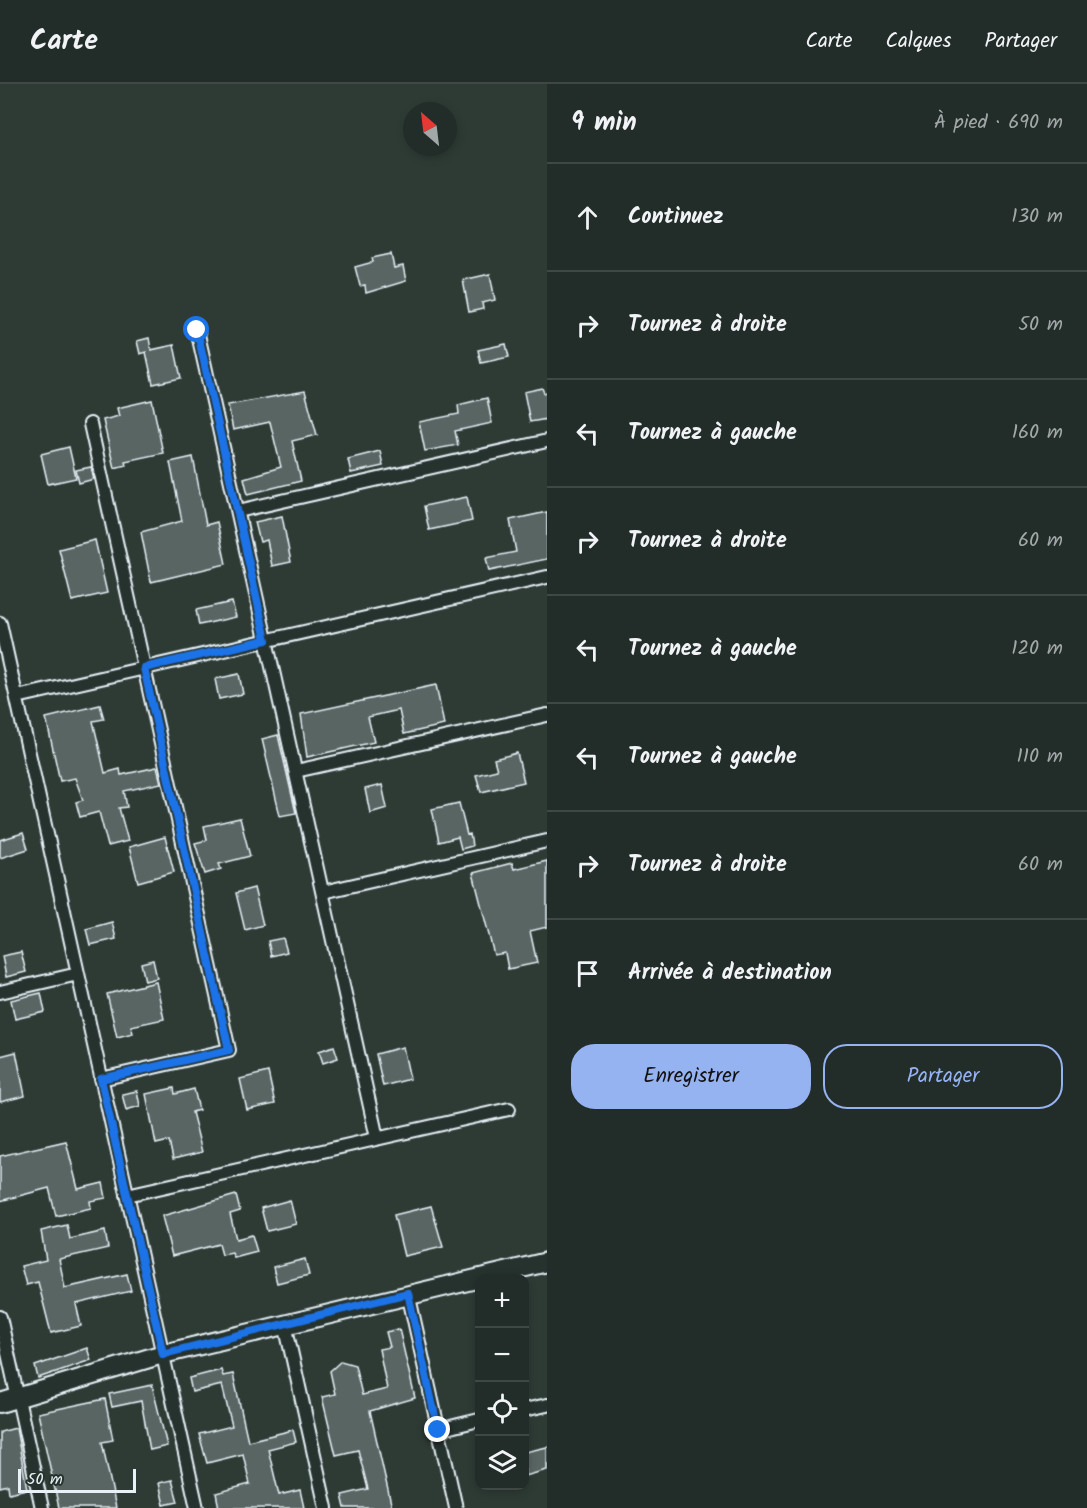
<!DOCTYPE html>
<html lang="fr">
<meta charset="utf-8">
<style>
body{margin:0;font-family:Kalam,sans-serif;background:#2a3430;color:#f1f3f6}
.controls{position:absolute;right:18px;bottom:18px;display:grid;overflow:hidden;border-radius:12px;box-shadow:0 3px 9px #0003}
.controls button{width:54px;height:54px;display:grid;place-items:center;padding:0;border:0;border-bottom:2px solid #3f4845;background:#222c28;color:#f1f3f6;font:30px sans-serif}
.compass{position:absolute;left:403px;top:18px;width:54px;height:54px;border-radius:50%;background:#222c28;box-shadow:0 3px 9px #0003;rotate:332deg}
.scale{position:absolute;left:18px;bottom:15px;width:118px;box-sizing:border-box;padding-left:6px;border:3px solid #e8f1f8;border-top:0;font-size:16px;line-height:21px;white-space:nowrap;color:#e8f1f8;-webkit-text-stroke:4px #26332d;paint-order:stroke}
.stop{position:absolute;width:18px;height:18px;margin:-14px;border:4px solid #1a73e8;border-radius:50%;background:#fff}
.stop.end{background:#1a73e8;border-color:#fff;box-shadow:0 2px 6px #0008}
.list{margin:0;padding:0;list-style:none}
h2{display:flex;justify-content:space-between;align-items:center;height:78px;margin:0;padding:0 24px;font-size:26px}
h2 small{font-size:20px;font-weight:400;color:#a2a7a8}
.list li{display:grid;grid-template-columns:39px 1fr auto;gap:18px;align-items:center;box-sizing:border-box;height:108px;padding:0 24px;border-top:2px solid #3f4845}
.list b{display:block;font-size:22px;white-space:nowrap}
.list em{font-size:20px;font-style:normal;color:#a2a7a8}
.actions{display:flex;gap:12px;padding:18px 24px}
.actions a{flex:1;padding:14px 0;border:2px solid #95b2f1;border-radius:24px;text-align:center;font-size:21px;color:#95b2f1}
.actions .main{background:#95b2f1;color:#111}
.icon{flex:none;width:33px;height:33px;fill:none;stroke:currentColor;stroke-width:2;stroke-linecap:round;stroke-linejoin:round}
.map{position:relative;flex:none;width:547px;height:1424px;overflow:hidden}
header{display:flex;align-items:center;gap:36px;box-sizing:border-box;height:84px;padding:0 30px;background:#222c28;border-bottom:2px solid #3f4845}
header strong{font-size:28px}
nav{display:flex;gap:33px;margin-inline-start:auto;font-size:21px}
main{display:flex}
aside{flex:1;background:#222c28}
.map>svg:first-child{display:block}
.building{fill:#596563;stroke:#e8f1f8;stroke-width:1.5}
.lines{fill:none;stroke-linecap:round;stroke-linejoin:round}
.street-casing{stroke:#e8f1f8;stroke-width:16}
.secondary-casing{stroke:#e8f1f8;stroke-width:22}
.street{stroke:#26332d;stroke-width:12}
.secondary{stroke:#26332d;stroke-width:18}
.route{stroke:#1a73e8;stroke-width:8}
</style>
<header>
<strong>Carte</strong>
<nav><a>Carte</a><a>Calques</a><a>Partager</a></nav>
</header>
<main>
<div class="map">
<svg width="547" height="1424" viewBox="0 0 547 1424">
<rect width="100%" height="100%" fill="#2e3b35"/>
<filter id="ink" filterUnits="userSpaceOnUse"><feTurbulence type="fractalNoise" baseFrequency=".0167" numOctaves="2"/><feDisplacementMap in="SourceGraphic" scale="12" xChannelSelector="R" yChannelSelector="G"/><feConvolveMatrix kernelMatrix="1 2 1 2 8 2 1 2 1" color-interpolation-filters="sRGB"/></filter>
<g filter="url(#ink)">
<path class="building" d="M 391,170 L 394,184 L 403,182 L 406,197 L 366,209 L 365,201 L 360,202 L 355,183 L 373,178 L 372,174 Z
M 490,190 L 495,216 L 482,219 L 483,225 L 469,228 L 463,196 Z
M 149,254 L 151,266 L 174,261 L 181,294 L 153,300 L 146,268 L 140,270 L 137,257 Z
M 506,260 L 509,273 L 481,279 L 478,266 Z
M 542,304 L 544,309 L 547,309 L 547,335 L 530,338 L 524,308 Z
M 305,307 L 317,351 L 292,357 L 301,397 L 248,410 L 244,394 L 281,383 L 270,338 L 233,346 L 228,321 Z
M 487,314 L 492,339 L 455,347 L 458,361 L 425,367 L 419,338 L 459,330 L 458,321 Z
M 152,316 L 163,369 L 125,377 L 126,381 L 114,384 L 103,336 L 119,332 L 117,324 Z
M 69,363 L 76,394 L 48,400 L 41,370 Z
M 380,367 L 383,382 L 351,389 L 348,375 Z
M 193,373 L 206,441 L 217,438 L 226,480 L 151,498 L 141,448 L 182,437 L 170,378 Z
M 91,383 L 94,395 L 79,399 L 76,386 Z
M 467,413 L 472,437 L 429,446 L 424,422 Z
M 547,428 L 547,475 L 489,487 L 486,474 L 516,468 L 510,436 Z
M 282,432 L 291,478 L 272,482 L 267,456 L 260,458 L 255,438 Z
M 95,456 L 107,509 L 72,517 L 59,465 Z
M 232,518 L 236,533 L 199,541 L 196,526 Z
M 239,590 L 243,610 L 219,615 L 215,595 Z
M 436,601 L 444,641 L 404,650 L 399,626 L 368,633 L 374,658 L 307,673 L 301,630 Z
M 100,621 L 104,635 L 93,637 L 105,689 L 120,685 L 121,691 L 157,683 L 161,699 L 124,707 L 127,723 L 119,724 L 128,757 L 108,762 L 99,728 L 80,733 L 76,718 L 83,716 L 75,694 L 60,697 L 46,634 Z
M 278,651 L 296,729 L 280,732 L 262,655 Z
M 517,669 L 524,698 L 481,708 L 476,691 L 497,686 L 494,675 Z
M 382,701 L 387,724 L 370,729 L 365,705 Z
M 459,719 L 467,751 L 470,750 L 472,762 L 461,765 L 458,753 L 439,758 L 432,725 Z
M 240,734 L 250,772 L 219,780 L 221,785 L 205,790 L 195,759 L 207,756 L 204,742 Z
M 23,749 L 28,765 L 0,774 L 0,756 Z
M 165,753 L 174,788 L 138,798 L 129,763 Z
M 547,777 L 547,843 L 530,847 L 537,879 L 508,885 L 505,869 L 494,871 L 473,789 L 512,779 L 514,785 Z
M 254,804 L 263,841 L 245,846 L 236,809 Z
M 112,838 L 116,855 L 90,861 L 86,845 Z
M 283,854 L 287,868 L 271,872 L 268,857 Z
M 21,868 L 26,888 L 6,893 L 2,872 Z
M 153,876 L 157,894 L 145,897 L 141,879 Z
M 156,898 L 164,935 L 131,942 L 133,949 L 117,953 L 107,910 Z
M 41,909 L 45,928 L 15,935 L 11,916 Z
M 334,962 L 338,974 L 323,979 L 319,967 Z
M 403,963 L 410,995 L 383,1002 L 376,970 Z
M 16,968 L 25,1012 L 0,1018 L 0,972 Z
M 268,988 L 275,1020 L 247,1026 L 240,995 Z
M 174,1004 L 175,1010 L 194,1005 L 199,1026 L 192,1028 L 202,1068 L 173,1075 L 169,1057 L 156,1060 L 146,1010 Z
M 137,1007 L 140,1022 L 126,1026 L 122,1010 Z
M 66,1057 L 78,1105 L 103,1099 L 106,1114 L 90,1117 L 91,1124 L 56,1132 L 49,1104 L 0,1117 L 0,1072 Z
M 236,1111 L 240,1127 L 230,1130 L 236,1155 L 252,1151 L 257,1168 L 234,1174 L 232,1169 L 222,1171 L 219,1160 L 172,1172 L 162,1132 Z
M 290,1116 L 296,1140 L 267,1147 L 261,1124 Z
M 431,1122 L 443,1163 L 404,1172 L 394,1131 Z
M 67,1141 L 70,1155 L 105,1147 L 108,1164 L 59,1175 L 65,1204 L 127,1190 L 131,1207 L 76,1220 L 81,1242 L 51,1249 L 38,1198 L 26,1201 L 21,1182 L 46,1176 L 41,1147 Z
M 305,1175 L 309,1191 L 277,1199 L 273,1183 Z
M 399,1245 L 415,1314 L 370,1327 L 392,1424 L 345,1424 L 342,1411 L 368,1405 L 358,1366 L 336,1371 L 322,1313 L 335,1310 L 330,1287 L 341,1277 L 355,1281 L 362,1311 L 387,1305 L 379,1265 L 390,1263 L 386,1248 Z
M 87,1264 L 91,1276 L 38,1294 L 35,1282 Z
M 221,1286 L 223,1292 L 233,1290 L 248,1357 L 293,1346 L 296,1358 L 268,1365 L 279,1411 L 300,1406 L 304,1424 L 219,1424 L 216,1409 L 250,1400 L 243,1370 L 207,1379 L 199,1350 L 232,1342 L 222,1301 L 192,1308 L 189,1294 Z
M 152,1301 L 167,1362 L 150,1366 L 141,1317 L 112,1323 L 109,1310 Z
M 105,1315 L 113,1356 L 102,1358 L 116,1424 L 59,1424 L 38,1329 Z
M 16,1344 L 27,1405 L 9,1409 L 8,1401 L 0,1403 L 0,1348 Z
M 547,1363 L 547,1386 L 525,1392 L 525,1368 Z
M 172,1396 L 178,1418 L 164,1421 L 159,1399 Z"/>
<g class="lines">
<g class="street-casing">
<path id="street" d="M 197,246 L 377,1054
M 90,340 L 229,966 L 101,995
M 238,427 L 547,357
M 0,539 L 197,1424
M 17,613 L 547,493
M 296,687 L 547,631
M 323,808 L 547,757
M 0,908 L 78,890
M 127,1111 L 509,1025
M 408,1209 L 456,1424
M 0,1233 L 42,1424
M 285,1240 L 326,1424
M 524,1326 L 547,1321
M 438,1346 L 479,1336"/>
</g>
<g class="secondary-casing">
<path id="secondary" d="M 0,1319 L 163,1270 L 547,1178"/>
</g>
<use href="#street" class="street"/>
<use href="#secondary" class="secondary"/>
</g>
</g>
<g class="lines" filter="url(#ink)">
<path class="route" d="M 197,246 L 266,556 L 144,584 L 229,966 L 101,995 L 163,1270 L 408,1209 L 438,1346"/>
</g>
</svg>
<div class="controls">
<button>+</button>
<button>−</button>
<button><svg class="icon" aria-label="locate" viewBox="0 0 24 24"><circle cx="12" cy="12" r="6"/><path d="M12 2v4M12 18v4M2 12h4M18 12h4"/></svg></button>
<button><svg class="icon" aria-label="layers" viewBox="0 0 24 24"><path d="M12 4l9 5-9 5-9-5zM3 14l9 5 9-5"/></svg></button>
</div>
<svg class="compass" viewBox="-18 -18 36 36"><path d="M0-13l5 13h-10z" fill="#e53935"/><path d="M0 13l5-13h-10z" fill="#a2a7a8"/></svg>
<div class="scale">50 m</div>
<div class="stop" style="left:197px;top:246px"></div>
<div class="stop end" style="left:438px;top:1346px"></div>
</div>
<aside>
<h2>9 min<small>À pied · 690 m</small></h2>
<ul class="list">
<li><svg class="icon" aria-label="ahead" viewBox="0 0 24 24"><path d="M12 20V5M6 11l6-6 6 6"/></svg><div><b>Continuez</b></div><em>130 m</em></li>
<li><svg class="icon" aria-label="right" viewBox="0 0 24 24"><path d="M7 20v-9h11M14 6l5 5-5 5"/></svg><div><b>Tournez à droite</b></div><em>50 m</em></li>
<li><svg class="icon" aria-label="left" viewBox="0 0 24 24"><path d="M17 20v-9H6M10 6l-5 5 5 5"/></svg><div><b>Tournez à gauche</b></div><em>160 m</em></li>
<li><svg class="icon" aria-label="right" viewBox="0 0 24 24"><path d="M7 20v-9h11M14 6l5 5-5 5"/></svg><div><b>Tournez à droite</b></div><em>60 m</em></li>
<li><svg class="icon" aria-label="left" viewBox="0 0 24 24"><path d="M17 20v-9H6M10 6l-5 5 5 5"/></svg><div><b>Tournez à gauche</b></div><em>120 m</em></li>
<li><svg class="icon" aria-label="left" viewBox="0 0 24 24"><path d="M17 20v-9H6M10 6l-5 5 5 5"/></svg><div><b>Tournez à gauche</b></div><em>110 m</em></li>
<li><svg class="icon" aria-label="right" viewBox="0 0 24 24"><path d="M7 20v-9h11M14 6l5 5-5 5"/></svg><div><b>Tournez à droite</b></div><em>60 m</em></li>
<li><svg class="icon" aria-label="arrive" viewBox="0 0 24 24"><path d="M6 21V4h12l-3 4 3 4H6"/></svg><div><b>Arrivée à destination</b></div></li>
</ul>
<div class="actions"><a class="main">Enregistrer</a><a>Partager</a></div>
</aside>
</main>
